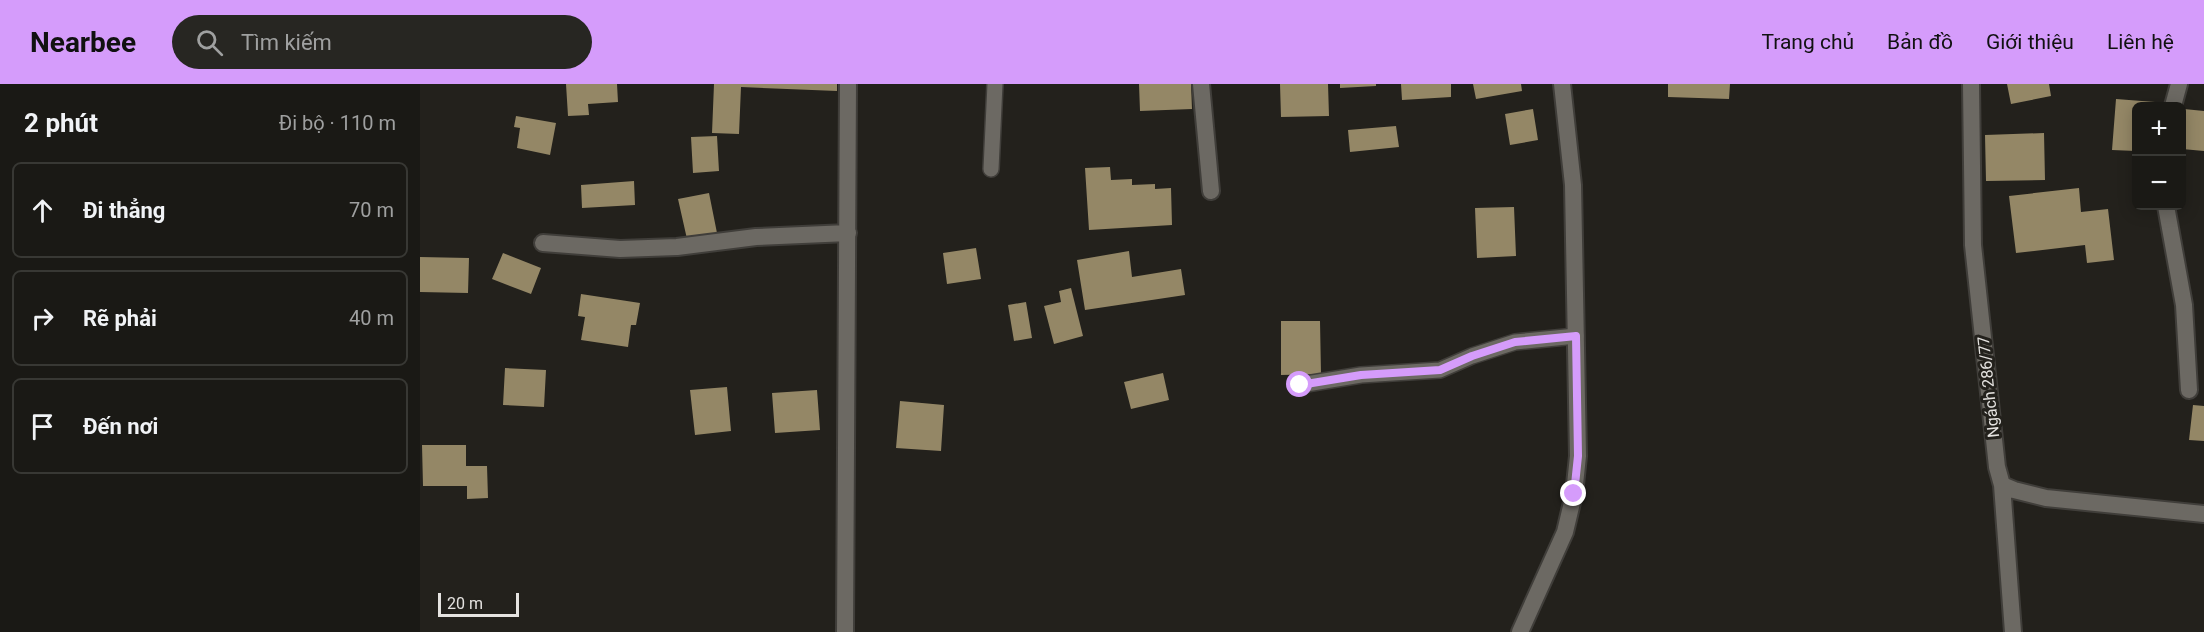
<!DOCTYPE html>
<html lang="vi">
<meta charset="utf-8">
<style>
body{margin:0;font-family:Roboto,sans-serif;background:#272622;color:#f1f3f6}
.controls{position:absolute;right:18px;top:18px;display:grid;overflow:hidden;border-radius:9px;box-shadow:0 3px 15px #0003}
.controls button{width:54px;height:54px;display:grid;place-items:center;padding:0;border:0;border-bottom:2px solid #383834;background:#1a1915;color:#f1f3f6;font:30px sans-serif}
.scale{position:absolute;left:18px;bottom:15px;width:81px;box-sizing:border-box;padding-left:6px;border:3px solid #e5e3e0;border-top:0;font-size:16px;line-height:21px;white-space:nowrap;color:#e5e3e0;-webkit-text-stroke:4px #23211c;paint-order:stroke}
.stop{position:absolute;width:18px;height:18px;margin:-14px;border:4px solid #d59cfb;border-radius:50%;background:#fff}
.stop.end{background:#d59cfb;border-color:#fff;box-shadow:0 2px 6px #0008}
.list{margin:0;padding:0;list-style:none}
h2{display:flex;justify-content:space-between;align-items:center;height:78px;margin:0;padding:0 24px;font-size:26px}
h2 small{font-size:20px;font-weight:400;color:#9fa0a0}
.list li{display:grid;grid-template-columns:39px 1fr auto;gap:18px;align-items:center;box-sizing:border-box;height:96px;margin:0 12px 12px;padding:0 12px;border:2px solid #383834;border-radius:9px}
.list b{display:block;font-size:22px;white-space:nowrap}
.list em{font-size:20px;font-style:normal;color:#9fa0a0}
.icon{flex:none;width:33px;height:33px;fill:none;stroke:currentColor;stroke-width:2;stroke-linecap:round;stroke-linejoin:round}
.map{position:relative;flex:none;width:1784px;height:548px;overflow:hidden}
header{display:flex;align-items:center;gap:36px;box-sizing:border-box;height:84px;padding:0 30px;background:#d59cfb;color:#111}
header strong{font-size:28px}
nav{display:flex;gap:33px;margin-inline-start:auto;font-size:21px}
.search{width:420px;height:54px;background:#272622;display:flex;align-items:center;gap:15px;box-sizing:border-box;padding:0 21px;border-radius:33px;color:#9fa0a0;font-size:22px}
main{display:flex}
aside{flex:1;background:#1a1915}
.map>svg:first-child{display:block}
.building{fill:#948766}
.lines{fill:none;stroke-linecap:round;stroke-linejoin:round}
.service-casing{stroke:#403e3a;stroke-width:18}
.minor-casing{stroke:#403e3a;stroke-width:20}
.service{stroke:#6c6963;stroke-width:15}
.minor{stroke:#6c6963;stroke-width:16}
.route{stroke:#d59cfb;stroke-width:8}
.labels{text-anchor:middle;stroke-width:6;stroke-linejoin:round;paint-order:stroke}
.street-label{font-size:16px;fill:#e5e3e0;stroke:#23211c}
</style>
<header>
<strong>Nearbee</strong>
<div class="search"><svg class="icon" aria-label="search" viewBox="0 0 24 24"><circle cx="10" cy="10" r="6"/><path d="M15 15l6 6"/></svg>Tìm kiếm</div>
<nav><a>Trang chủ</a><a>Bản đồ</a><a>Giới thiệu</a><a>Liên hệ</a></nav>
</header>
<main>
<aside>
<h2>2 phút<small>Đi bộ · 110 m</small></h2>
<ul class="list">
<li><svg class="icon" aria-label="ahead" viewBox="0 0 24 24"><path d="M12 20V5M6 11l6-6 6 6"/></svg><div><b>Đi thẳng</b></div><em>70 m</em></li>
<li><svg class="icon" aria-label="right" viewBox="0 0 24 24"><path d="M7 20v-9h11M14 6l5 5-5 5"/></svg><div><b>Rẽ phải</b></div><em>40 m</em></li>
<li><svg class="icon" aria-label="arrive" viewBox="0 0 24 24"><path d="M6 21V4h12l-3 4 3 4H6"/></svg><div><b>Đến nơi</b></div></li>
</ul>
</aside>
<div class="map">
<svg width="1784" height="548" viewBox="0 0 1784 548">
<rect width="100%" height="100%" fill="#23211c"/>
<path class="building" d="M 146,0 L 197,0 L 198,18 L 168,20 L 169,31 L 148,32 Z
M 294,0 L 417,0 L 417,7 L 321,3 L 319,50 L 292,49 Z
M 719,0 L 771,0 L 772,25 L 720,27 Z
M 860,0 L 908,0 L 909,32 L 861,33 Z
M 920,0 L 956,0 L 956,2 L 920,4 Z
M 981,0 L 1031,0 L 1031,13 L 982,16 Z
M 1053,0 L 1101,0 L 1102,7 L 1056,15 Z
M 1248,0 L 1310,0 L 1309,15 L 1248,13 Z
M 1587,0 L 1629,0 L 1631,12 L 1591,20 Z
M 1696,15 L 1735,18 L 1734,22 L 1716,22 L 1716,67 L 1692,66 Z
M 1113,25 L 1118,56 L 1090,61 L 1085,30 Z
M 1764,25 L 1784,27 L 1784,67 L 1762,65 Z
M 96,32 L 136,39 L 130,71 L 97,64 L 100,44 L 94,43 Z
M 976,42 L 979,63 L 930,68 L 928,46 Z
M 1624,49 L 1625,96 L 1566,97 L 1565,51 Z
M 297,52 L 299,87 L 273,89 L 271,53 Z
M 690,83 L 691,96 L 712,95 L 712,101 L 735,100 L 735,105 L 751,104 L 752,141 L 669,146 L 665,84 Z
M 214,97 L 215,121 L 162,124 L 161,101 Z
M 1659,104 L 1661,128 L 1688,125 L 1694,176 L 1667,179 L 1665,161 L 1596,169 L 1589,112 Z
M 289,109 L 297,149 L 267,155 L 258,115 Z
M 1094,123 L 1096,172 L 1057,174 L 1055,124 Z
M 556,164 L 561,195 L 527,200 L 523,169 Z
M 709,167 L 712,193 L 761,185 L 765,211 L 665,226 L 657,176 Z
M 83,169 L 121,184 L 111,210 L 72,195 Z
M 0,173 L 49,174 L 48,209 L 0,208 Z
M 651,204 L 663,252 L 634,260 L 624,222 L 641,218 L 639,207 Z
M 161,210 L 220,219 L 216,241 L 211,241 L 208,263 L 161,256 L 165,233 L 158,232 Z
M 606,218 L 612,254 L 594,257 L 588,221 Z
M 861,237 L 900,237 L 901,290 L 861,291 Z
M 85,284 L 126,286 L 124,323 L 83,321 Z
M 743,289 L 749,316 L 711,325 L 704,298 Z
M 307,303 L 311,347 L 275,351 L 270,306 Z
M 397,306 L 400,346 L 355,349 L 352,309 Z
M 480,317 L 524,321 L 521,367 L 476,364 Z
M 1773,321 L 1784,322 L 1784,357 L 1769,356 Z
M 2,361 L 46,361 L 46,382 L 67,382 L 68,414 L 47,415 L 47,402 L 3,402 Z"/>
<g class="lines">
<g class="service-casing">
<path id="service" d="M 571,85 L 575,0
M 880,301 L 941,291 L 1020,286 L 1052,272 L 1095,258 L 1156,252"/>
</g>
<g class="minor-casing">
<path id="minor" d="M 781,0 L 791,107
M 1551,0 L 1553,161 L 1577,383 L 1582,401 L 1594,406 L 1626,414 L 1784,430
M 1753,22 L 1759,0
M 1746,122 L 1764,221 L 1769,306
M 123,159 L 200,165 L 257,163 L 336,153 L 428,149
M 1582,401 L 1593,548
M 425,548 L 428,0
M 1100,548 L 1145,448 L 1154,410 L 1158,372 L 1153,101 L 1142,0"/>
</g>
<use href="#service" class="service"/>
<use href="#minor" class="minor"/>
</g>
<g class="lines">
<path class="route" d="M 880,301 L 941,291 L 1020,286 L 1052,272 L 1095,258 L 1156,252 L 1158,372 L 1154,410"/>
</g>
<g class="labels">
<g class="street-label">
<text transform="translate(1568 303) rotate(-96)" y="6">Ngách 286/77</text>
</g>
</g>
</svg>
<div class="controls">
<button>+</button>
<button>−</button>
</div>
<div class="scale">20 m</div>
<div class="stop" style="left:880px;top:301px"></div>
<div class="stop end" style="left:1154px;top:410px"></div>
</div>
</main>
